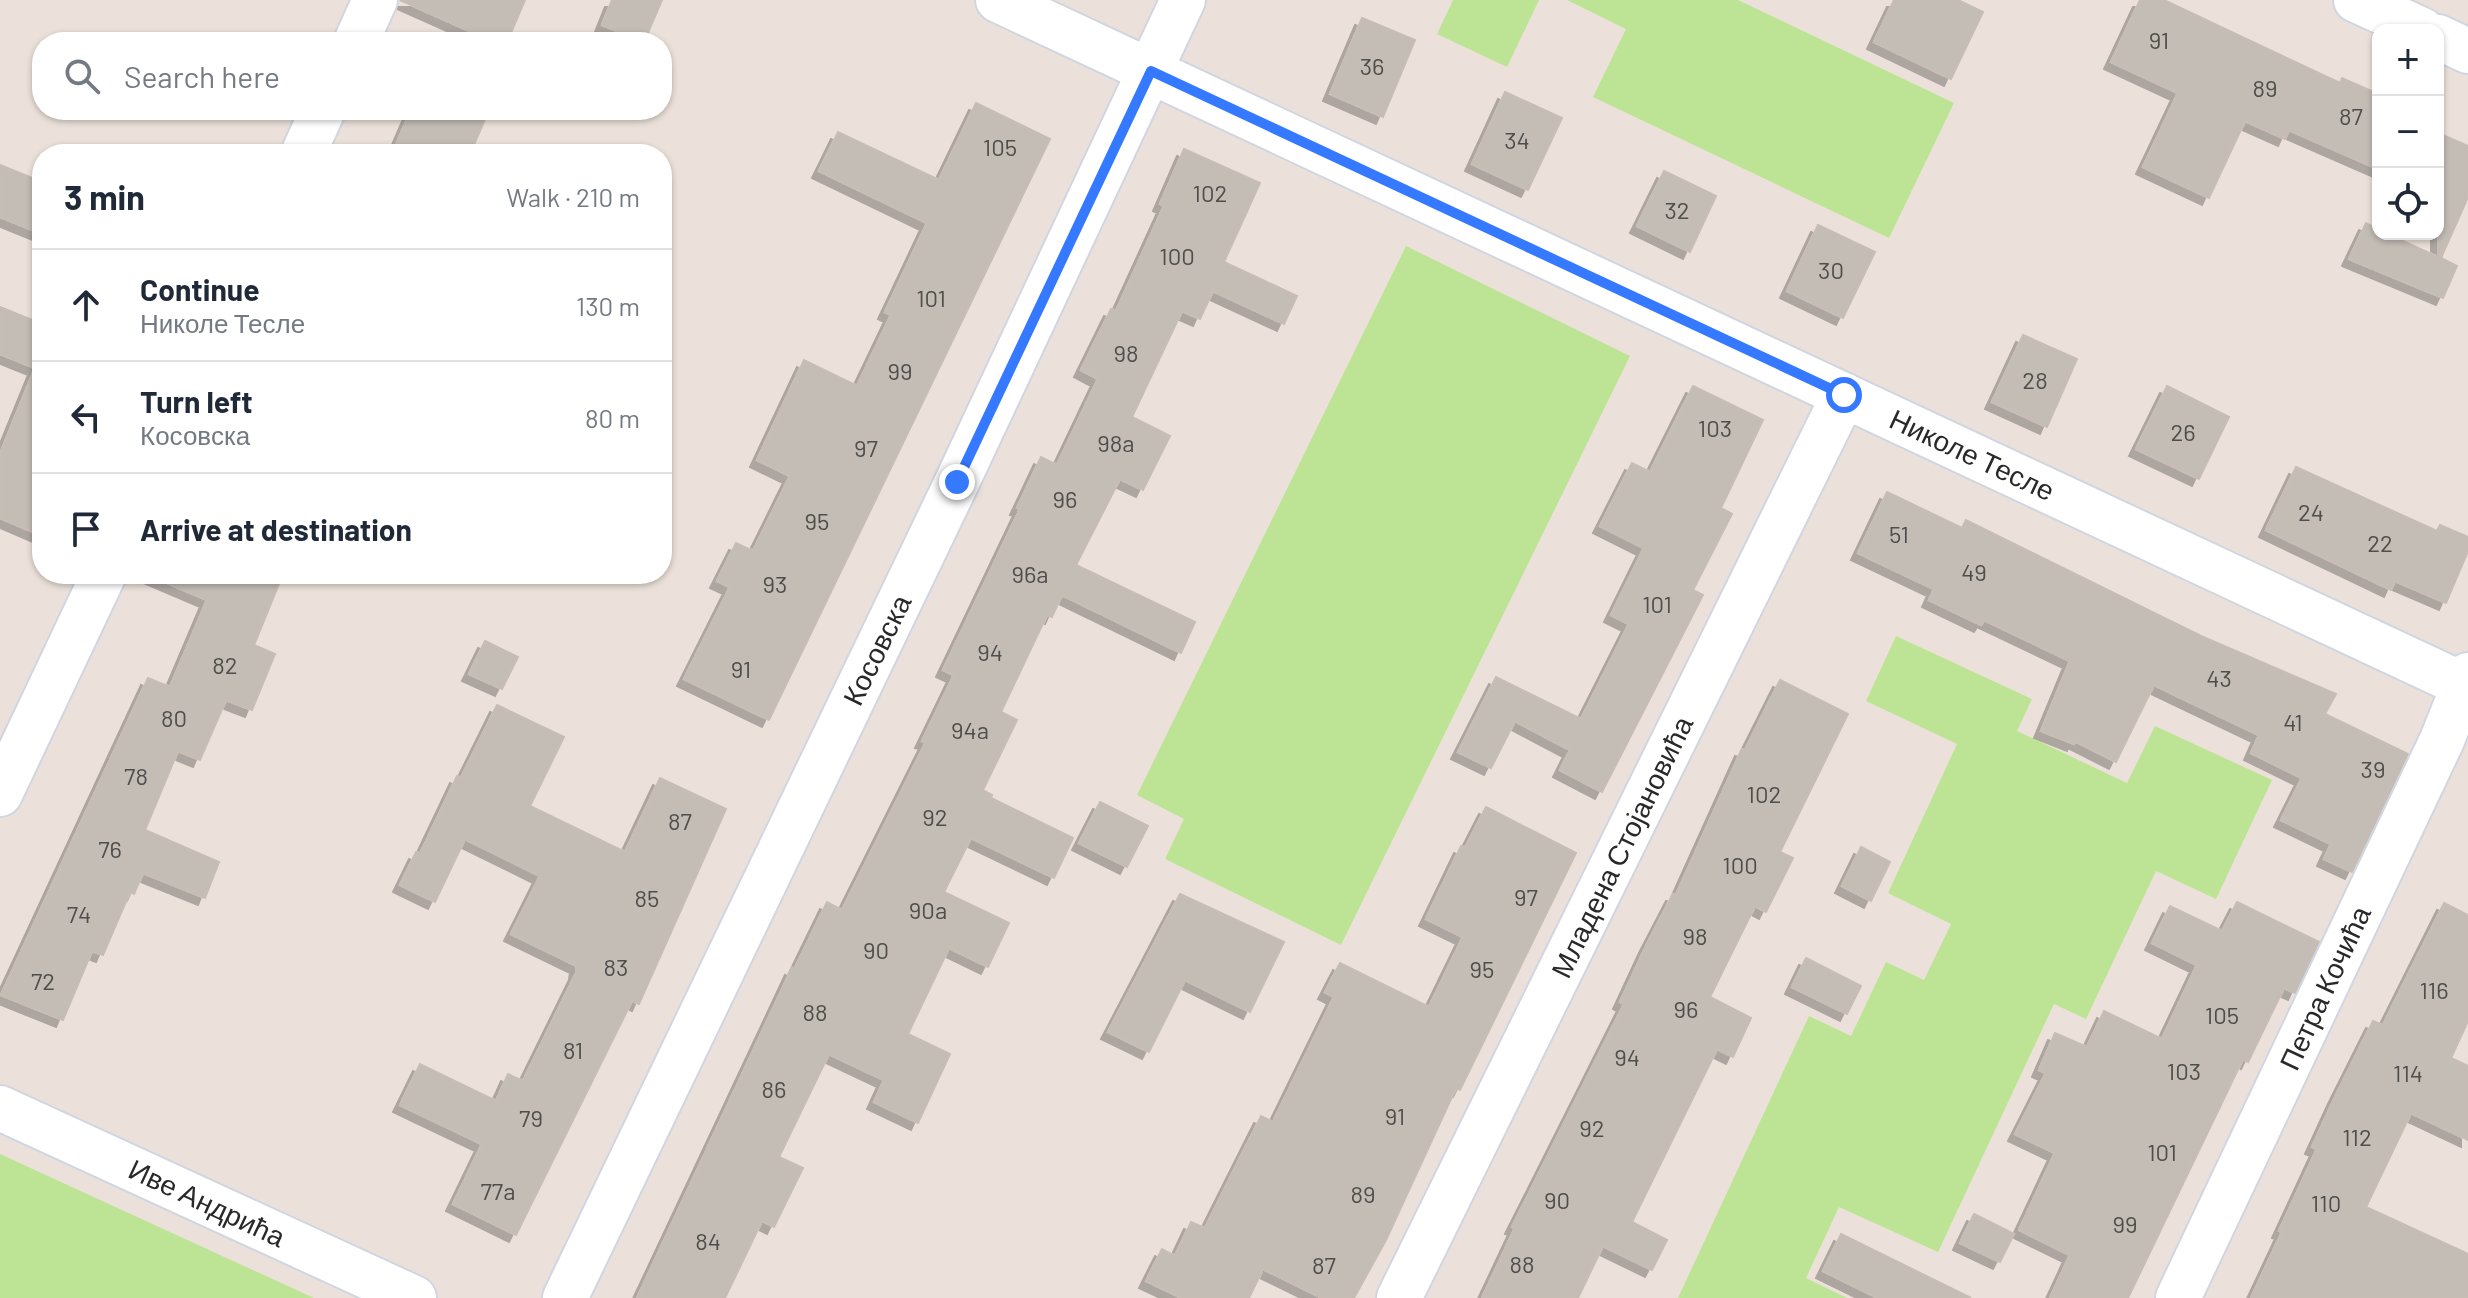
<!DOCTYPE html>
<meta charset="utf-8">
<style>
body{margin:0;font-family:Barlow,sans-serif;background:#f6f6f7;color:#1f2937}
.controls{position:absolute;right:24px;top:24px;display:grid;overflow:hidden;border-radius:16px;box-shadow:0 2px 6px #0004}
.controls button{width:72px;height:72px;display:grid;place-items:center;padding:0;border:0;border-bottom:2px solid #e0e1e3;background:#fff;color:#1f2937;font:40px sans-serif}
.stop{position:absolute;width:24px;height:24px;margin:-18px;border:6px solid #3479ff;border-radius:50%;background:#fff}
.stop.end{background:#3479ff;border-color:#fff;box-shadow:0 2px 8px #0008}
.list{margin:0;padding:0;list-style:none}
h2{display:flex;justify-content:space-between;align-items:center;height:104px;margin:0;padding:0 32px;font-size:34px}
h2 small{font-size:26px;font-weight:400;color:#747a83}
.list li{display:grid;grid-template-columns:52px 1fr auto;gap:24px;align-items:center;box-sizing:border-box;height:112px;padding:0 32px;border-top:2px solid #e0e1e3}
.list b{display:block;font-size:30px;white-space:nowrap}
.list p{margin:0;font-size:26px;white-space:nowrap;color:#747a83}
.list em{font-size:26px;font-style:normal;color:#747a83}
.icon{flex:none;width:44px;height:44px;fill:none;stroke:currentColor;stroke-width:2;stroke-linecap:round;stroke-linejoin:round}
.map{position:relative;flex:none;width:2468px;height:1298px;overflow:hidden}
.search{position:absolute;background:#fff;box-shadow:0 2px 6px #0004;left:32px;top:32px;width:640px;height:88px;display:flex;align-items:center;gap:20px;box-sizing:border-box;padding:0 28px;border-radius:32px;color:#747a83;font-size:30px}
.panel{position:absolute;background:#fff;box-shadow:0 2px 6px #0004;left:32px;top:144px;width:640px;height:440px;border-radius:32px}
.map>svg:first-child{display:block}
.green{fill:#bce494}
.building{fill:#c4bdb6;stroke:#c7bdb4;stroke-width:2;filter:url(#shadow)}
.lines{fill:none;stroke-linecap:round;stroke-linejoin:round}
.minor-casing{stroke:#cfd6e2;stroke-width:48}
.minor{stroke:#fff;stroke-width:44}
.route{stroke:#3479ff;stroke-width:10}
.labels{text-anchor:middle;stroke-width:6;stroke-linejoin:round;paint-order:stroke}
.number-label{font-size:24px;fill:#504e4c}
.street-label{font-size:28px;fill:#292929;stroke:#fff}
</style>
<div class="map">
<svg width="2468" height="1298" viewBox="0 0 2468 1298">
<defs>
<filter id="shadow"><feDropShadow dx="-7" dy="7" stdDeviation="0" flood-color="#0004"/></filter>
</defs>
<rect width="100%" height="100%" fill="#ece1da"/>
<path class="green" d="M 1453,0 L 1539,0 L 1507,67 L 1437,34 Z
M 1567,0 L 1738,0 L 1954,103 L 1889,238 L 1593,97 L 1626,29 Z
M 1406,246 L 1630,356 L 1341,945 L 1165,859 L 1184,819 L 1137,795 Z
M 1896,636 L 2032,699 L 2017,731 L 2127,783 L 2155,726 L 2272,780 L 2216,899 L 2156,871 L 2086,1019 L 2054,1004 L 1938,1252 L 1839,1207 L 1806,1278 L 1847,1298 L 1678,1298 L 1809,1016 L 1851,1036 L 1886,962 L 1924,980 L 1951,924 L 1888,893 L 1957,744 L 1866,701 Z
M 0,1154 L 314,1298 L 0,1298 Z"/>
<path class="building" d="M 400,0 L 525,0 L 507,42 L 494,42 Z
M 612,0 L 662,0 L 644,42 L 602,25 Z
M 1894,0 L 1958,0 L 1983,12 L 1951,79 L 1874,42 Z
M 2140,0 L 2164,0 L 2340,83 L 2342,78 L 2378,94 L 2378,169 L 2289,130 L 2285,139 L 2245,121 L 2209,198 L 2143,167 L 2178,93 L 2111,62 Z
M 1362,18 L 1415,40 L 1383,117 L 1330,94 Z
M 1505,92 L 1562,118 L 1528,190 L 1472,164 Z
M 976,103 L 1050,139 L 769,720 L 684,679 L 730,587 L 717,581 L 736,543 L 753,551 L 790,476 L 757,460 L 804,360 L 857,386 L 891,315 L 885,312 L 927,223 L 819,171 L 838,132 L 939,180 Z
M 411,110 L 489,110 L 470,154 L 392,154 Z
M 2438,133 L 2468,146 L 2468,197 L 2441,258 L 2457,266 L 2443,298 L 2349,259 L 2366,223 L 2378,229 L 2378,234 L 2388,234 L 2438,257 Z
M 1184,149 L 1260,183 L 1224,262 L 1297,296 L 1284,324 L 1213,291 L 1200,319 L 1182,311 L 1132,417 L 1170,436 L 1143,490 L 1120,479 L 1076,565 L 1195,622 L 1181,653 L 1062,595 L 1052,617 L 1047,615 L 1001,712 L 1017,720 L 983,790 L 992,795 L 991,798 L 1073,838 L 1054,878 L 971,838 L 944,892 L 1009,923 L 988,967 L 949,948 L 908,1034 L 950,1054 L 918,1123 L 874,1102 L 884,1080 L 829,1054 L 779,1157 L 803,1168 L 774,1227 L 762,1221 L 725,1298 L 637,1298 L 792,968 L 794,970 L 827,902 L 842,910 L 926,742 L 922,741 L 954,675 L 943,670 L 1020,509 L 1017,508 L 1041,457 L 1057,465 L 1098,379 L 1081,370 L 1111,309 L 1116,311 L 1164,206 L 1160,204 Z
M 0,165 L 42,182 L 42,234 L 0,217 Z
M 1664,171 L 1716,196 L 1690,252 L 1637,226 Z
M 1818,225 L 1875,252 L 1843,318 L 1787,291 Z
M 0,307 L 42,324 L 42,536 L 0,518 L 0,454 L 35,368 L 0,354 Z
M 2023,335 L 2077,359 L 2047,427 L 1992,402 Z
M 1693,386 L 1763,420 L 1721,508 L 1732,514 L 1693,590 L 1703,595 L 1602,792 L 1560,770 L 1570,750 L 1515,721 L 1491,768 L 1458,752 L 1496,677 L 1581,719 L 1629,624 L 1611,615 L 1644,548 L 1600,526 L 1632,463 L 1650,472 Z
M 2167,386 L 2229,417 L 2199,479 L 2136,449 Z
M 2296,467 L 2437,531 L 2440,525 L 2468,537 L 2468,551 L 2446,603 L 2395,581 L 2391,590 L 2266,530 Z
M 1887,492 L 1962,528 L 1966,520 L 2201,636 L 2336,694 L 2325,714 L 2408,754 L 2352,872 L 2324,859 L 2331,844 L 2281,820 L 2302,778 L 2251,753 L 2259,735 L 2154,685 L 2116,762 L 2075,741 L 2074,744 L 2041,731 L 2070,661 L 1984,620 L 1981,625 L 1929,600 L 1934,589 L 1858,553 Z
M 146,574 L 283,574 L 254,645 L 275,654 L 252,710 L 226,700 L 200,760 L 178,751 L 145,830 L 219,862 L 205,898 L 143,873 L 134,894 L 130,892 L 103,955 L 92,951 L 63,1020 L 1,995 L 148,678 L 170,687 L 207,600 Z
M 485,641 L 518,657 L 502,689 L 469,674 Z
M 1780,680 L 1848,714 L 1780,852 L 1793,858 L 1766,912 L 1755,906 L 1710,997 L 1751,1018 L 1733,1057 L 1717,1049 L 1632,1222 L 1667,1240 L 1652,1270 L 1603,1246 L 1578,1298 L 1482,1298 L 1515,1228 L 1512,1227 L 1624,1004 L 1620,1002 L 1646,946 L 1673,894 L 1676,895 L 1742,749 L 1745,750 Z
M 497,705 L 564,737 L 530,806 L 625,852 L 660,778 L 726,809 L 639,1004 L 632,1001 L 516,1235 L 453,1204 L 482,1144 L 400,1105 L 420,1064 L 496,1101 L 508,1074 L 523,1081 L 576,973 L 577,966 L 511,934 L 540,876 L 465,839 L 435,902 L 400,885 L 416,852 L 420,854 L 457,776 L 461,778 Z
M 1100,802 L 1148,826 L 1127,867 L 1079,843 Z
M 1486,807 L 1576,853 L 1460,1090 L 1456,1088 L 1386,1240 L 1354,1298 L 1322,1298 L 1263,1269 L 1249,1298 L 1182,1298 L 1146,1281 L 1162,1249 L 1175,1256 L 1191,1222 L 1205,1228 L 1261,1116 L 1273,1122 L 1334,997 L 1325,992 L 1340,963 L 1429,1007 L 1463,937 L 1426,919 L 1461,846 L 1465,848 Z
M 1861,847 L 1890,862 L 1871,901 L 1842,886 Z
M 1180,894 L 1284,942 L 1250,1012 L 1185,980 L 1149,1052 L 1108,1032 Z
M 2237,902 L 2319,942 L 2295,993 L 2284,988 L 2248,1062 L 2243,1059 L 2128,1298 L 2050,1298 L 2070,1255 L 2019,1230 L 2055,1153 L 2015,1134 L 2046,1073 L 2039,1070 L 2055,1033 L 2087,1047 L 2104,1011 L 2162,1039 L 2197,965 L 2152,943 L 2170,906 L 2222,931 Z
M 2444,903 L 2468,915 L 2468,1021 L 2451,1058 L 2468,1066 L 2468,1140 L 2411,1113 L 2366,1207 L 2468,1254 L 2468,1298 L 2251,1298 L 2282,1232 L 2279,1231 L 2317,1149 L 2312,1147 L 2335,1097 L 2373,1021 L 2383,1025 Z
M 1806,958 L 1861,986 L 1847,1014 L 1792,987 Z
M 1974,1214 L 2014,1234 L 2000,1262 L 1960,1243 Z
M 1841,1234 L 1971,1298 L 1878,1298 L 1823,1271 Z"/>
<g class="lines">
<g class="minor-casing">
<path id="minor" d="M 998,0 L 2468,687
M 2356,0 L 2422,30
M 2438,37 L 2468,51
M 356,42 L 375,0
M 303,154 L 323,110
M 0,794 L 104,574
M 0,1108 L 414,1298
M 565,1298 L 957,482 L 1183,0
M 1399,1298 L 1844,395
M 2178,1298 L 2442,740 L 2468,675"/>
</g>
<use href="#minor" class="minor"/>
</g>
<g class="lines">
<path class="route" d="M 957,482 L 1151,71 L 1844,395"/>
</g>
<g class="labels">
<g class="number-label">
<text x="2159" y="49">91</text>
<text x="1372" y="75">36</text>
<text x="2265" y="97">89</text>
<text x="2351" y="125">87</text>
<text x="1517" y="149">34</text>
<text x="1000" y="156">105</text>
<text x="1210" y="202">102</text>
<text x="1677" y="219">32</text>
<text x="1177" y="265">100</text>
<text x="1831" y="279">30</text>
<text x="931" y="307">101</text>
<text x="1126" y="362">98</text>
<text x="900" y="380">99</text>
<text x="2035" y="389">28</text>
<text x="1715" y="437">103</text>
<text x="2183" y="441">26</text>
<text x="1116" y="452">98a</text>
<text x="866" y="457">97</text>
<text x="1065" y="508">96</text>
<text x="2311" y="521">24</text>
<text x="817" y="530">95</text>
<text x="1899" y="543">51</text>
<text x="2380" y="552">22</text>
<text x="1974" y="581">49</text>
<text x="1030" y="583">96a</text>
<text x="775" y="593">93</text>
<text x="1657" y="613">101</text>
<text x="990" y="661">94</text>
<text x="225" y="674">82</text>
<text x="741" y="678">91</text>
<text x="2219" y="687">43</text>
<text x="174" y="727">80</text>
<text x="2293" y="731">41</text>
<text x="970" y="739">94a</text>
<text x="2373" y="778">39</text>
<text x="136" y="785">78</text>
<text x="1764" y="803">102</text>
<text x="935" y="826">92</text>
<text x="680" y="830">87</text>
<text x="110" y="858">76</text>
<text x="1740" y="874">100</text>
<text x="1526" y="906">97</text>
<text x="647" y="907">85</text>
<text x="928" y="919">90a</text>
<text x="79" y="923">74</text>
<text x="1695" y="945">98</text>
<text x="876" y="959">90</text>
<text x="616" y="976">83</text>
<text x="1482" y="978">95</text>
<text x="43" y="990">72</text>
<text x="2434" y="999">116</text>
<text x="1686" y="1018">96</text>
<text x="815" y="1021">88</text>
<text x="2222" y="1024">105</text>
<text x="573" y="1059">81</text>
<text x="1627" y="1066">94</text>
<text x="2184" y="1080">103</text>
<text x="2408" y="1082">114</text>
<text x="774" y="1098">86</text>
<text x="1395" y="1125">91</text>
<text x="531" y="1127">79</text>
<text x="1592" y="1137">92</text>
<text x="2357" y="1146">112</text>
<text x="2162" y="1161">101</text>
<text x="498" y="1200">77a</text>
<text x="1363" y="1203">89</text>
<text x="1557" y="1209">90</text>
<text x="2326" y="1212">110</text>
<text x="2125" y="1233">99</text>
<text x="708" y="1250">84</text>
<text x="1522" y="1273">88</text>
<text x="1324" y="1274">87</text>
</g>
<g class="street-label">
<text transform="translate(1972 455) rotate(25)" y="10">Николе Тесле</text>
<text transform="translate(877 650) rotate(-64)" y="10">Косовска</text>
<text transform="translate(1622 847) rotate(-64)" y="10">Младена Стојановића</text>
<text transform="translate(2325 988) rotate(-65)" y="10">Петра Кочића</text>
<text transform="translate(207 1203) rotate(25)" y="10">Иве Андрића</text>
</g>
</g>
</svg>
<div class="controls">
<button>+</button>
<button>−</button>
<button><svg class="icon" aria-label="locate" viewBox="0 0 24 24"><circle cx="12" cy="12" r="6"/><path d="M12 2v4M12 18v4M2 12h4M18 12h4"/></svg></button>
</div>
<div class="stop" style="left:1844px;top:395px"></div>
<div class="stop end" style="left:957px;top:482px"></div>
<div class="search"><svg class="icon" aria-label="search" viewBox="0 0 24 24"><circle cx="10" cy="10" r="6"/><path d="M15 15l6 6"/></svg>Search here</div>
<section class="panel">
<h2>3 min<small>Walk · 210 m</small></h2>
<ul class="list">
<li><svg class="icon" aria-label="ahead" viewBox="0 0 24 24"><path d="M12 20V5M6 11l6-6 6 6"/></svg><div><b>Continue</b><p>Николе Тесле</p></div><em>130 m</em></li>
<li><svg class="icon" aria-label="left" viewBox="0 0 24 24"><path d="M17 20v-9H6M10 6l-5 5 5 5"/></svg><div><b>Turn left</b><p>Косовска</p></div><em>80 m</em></li>
<li><svg class="icon" aria-label="arrive" viewBox="0 0 24 24"><path d="M6 21V4h12l-3 4 3 4H6"/></svg><div><b>Arrive at destination</b></div></li>
</ul>
</section>
</div>
